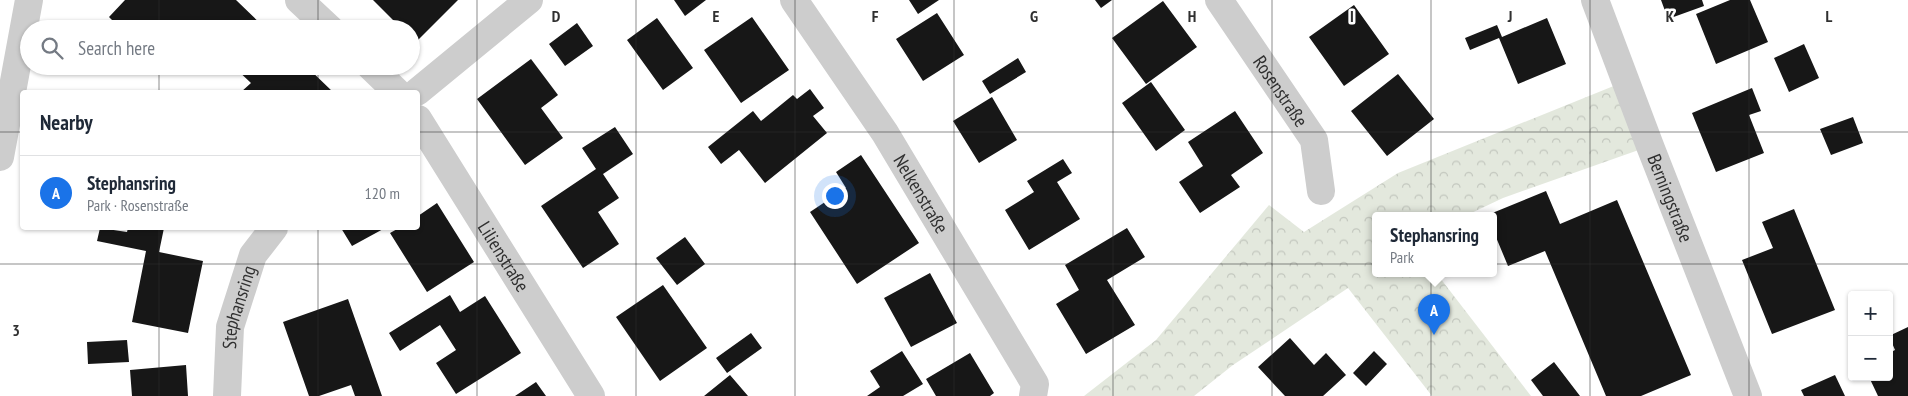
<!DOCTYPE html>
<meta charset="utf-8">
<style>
body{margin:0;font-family:"PT Sans Narrow",sans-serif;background:#f2f2f3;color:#1f2937}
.controls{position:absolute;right:15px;bottom:15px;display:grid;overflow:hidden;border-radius:5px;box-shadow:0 1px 4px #0004}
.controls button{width:45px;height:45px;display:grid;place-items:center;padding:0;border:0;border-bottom:1px solid #e0e1e3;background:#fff;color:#1f2937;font:25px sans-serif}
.you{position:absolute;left:834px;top:195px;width:18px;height:18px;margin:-12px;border:4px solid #fff;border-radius:50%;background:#1a73e8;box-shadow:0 0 0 8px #1a73e833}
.badge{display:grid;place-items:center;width:32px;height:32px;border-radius:50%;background:#1a73e8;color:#fff;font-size:16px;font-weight:700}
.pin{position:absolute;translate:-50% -41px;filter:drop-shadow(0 1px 2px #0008)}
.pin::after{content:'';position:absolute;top:26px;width:18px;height:15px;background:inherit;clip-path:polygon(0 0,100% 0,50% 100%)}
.popup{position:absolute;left:1372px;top:212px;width:125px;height:65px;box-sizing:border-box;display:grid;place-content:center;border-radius:5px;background:#fff;filter:drop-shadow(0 1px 4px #0005);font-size:16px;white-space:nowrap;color:#747a83}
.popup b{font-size:19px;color:#1f2937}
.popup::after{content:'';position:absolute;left:50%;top:100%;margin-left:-10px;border:10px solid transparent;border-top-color:#fff}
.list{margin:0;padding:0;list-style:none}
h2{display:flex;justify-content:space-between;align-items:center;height:65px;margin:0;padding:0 20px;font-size:21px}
h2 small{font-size:16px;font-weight:400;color:#747a83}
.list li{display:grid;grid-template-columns:32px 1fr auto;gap:15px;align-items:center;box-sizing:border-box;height:75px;padding:0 20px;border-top:1px solid #e0e1e3}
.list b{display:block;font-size:19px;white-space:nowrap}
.list p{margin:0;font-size:16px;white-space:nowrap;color:#747a83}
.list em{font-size:16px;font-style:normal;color:#747a83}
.icon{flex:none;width:28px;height:28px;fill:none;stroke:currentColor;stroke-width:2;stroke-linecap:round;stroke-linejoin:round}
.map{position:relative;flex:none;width:1908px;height:396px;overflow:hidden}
.search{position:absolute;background:#fff;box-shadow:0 1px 4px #0004;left:20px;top:20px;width:400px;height:55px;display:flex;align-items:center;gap:12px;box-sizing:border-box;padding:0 18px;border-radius:28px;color:#747a83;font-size:19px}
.panel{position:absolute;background:#fff;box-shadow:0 1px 4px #0004;left:20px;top:90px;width:400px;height:140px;border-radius:5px}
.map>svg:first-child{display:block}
.park{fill:url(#park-crowns)}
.building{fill:#171717}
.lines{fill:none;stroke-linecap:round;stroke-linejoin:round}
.street{stroke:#cdcdcd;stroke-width:28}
.grid{fill:none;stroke:#303030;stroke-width:1;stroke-opacity:0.55}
.labels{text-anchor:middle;stroke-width:5;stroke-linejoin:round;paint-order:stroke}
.street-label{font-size:19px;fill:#303030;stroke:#fff}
.grid-label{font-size:16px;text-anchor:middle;font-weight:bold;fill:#303030;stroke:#fff;stroke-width:5;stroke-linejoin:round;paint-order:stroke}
</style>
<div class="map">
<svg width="1908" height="396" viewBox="0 0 1908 396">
<defs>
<pattern id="park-crowns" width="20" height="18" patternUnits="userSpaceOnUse" patternTransform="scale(1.25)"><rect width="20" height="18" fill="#e3e8dd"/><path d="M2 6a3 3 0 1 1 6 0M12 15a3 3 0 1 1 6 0" fill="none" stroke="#c3c7be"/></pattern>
</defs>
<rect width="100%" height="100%" fill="#fff"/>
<path class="park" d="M 1626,81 L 1650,146 L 1503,198 L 1465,216 L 1375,216 L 1375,274 L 1437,274 L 1531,396 L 1432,396 L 1348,288 L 1233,365 L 1194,396 L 1084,396 L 1156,340 L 1269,205 L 1304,232 L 1398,173 Z"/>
<path class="building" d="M 125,0 L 236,0 L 266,29 L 159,29 L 149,20 L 141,29 L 121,29 L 109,17 Z
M 373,0 L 458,0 L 416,42 L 411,38 L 411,29 L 402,29 Z
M 674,0 L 706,0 L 685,16 Z
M 909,0 L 939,0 L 918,14 Z
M 1095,0 L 1112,0 L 1101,8 Z
M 1661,0 L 1702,0 L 1704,6 L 1668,19 Z
M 1730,0 L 1750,0 L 1768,42 L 1716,64 L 1696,14 Z
M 1163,1 L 1197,47 L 1146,84 L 1112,38 Z
M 1354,5 L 1389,54 L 1344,86 L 1309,37 Z
M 937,13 L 964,55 L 923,81 L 896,39 Z
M 752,17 L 789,70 L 741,103 L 704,50 Z
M 657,18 L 693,68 L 663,90 L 627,40 Z
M 1547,18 L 1566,64 L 1518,84 L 1499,38 L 1470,50 L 1465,38 L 1497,25 L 1502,37 Z
M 577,23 L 593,46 L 565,66 L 549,44 Z
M 1804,44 L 1819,78 L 1789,92 L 1774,58 Z
M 1018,58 L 1026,72 L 990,94 L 982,81 Z
M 531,59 L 558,95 L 541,108 L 563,138 L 525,165 L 477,99 Z
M 233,66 L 306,66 L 333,92 L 241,92 L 251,83 Z
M 1398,74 L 1434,119 L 1387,156 L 1351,111 Z
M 1151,82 L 1185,130 L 1156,151 L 1122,103 Z
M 1752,88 L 1761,111 L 1749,115 L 1764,153 L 1716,172 L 1692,113 Z
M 810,89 L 824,108 L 813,116 L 827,133 L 765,183 L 739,150 L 721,164 L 708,147 L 753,111 L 761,121 L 793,95 L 797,99 Z
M 992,97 L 1017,140 L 979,163 L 953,121 Z
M 1235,111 L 1263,153 L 1231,175 L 1240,187 L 1200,213 L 1179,182 L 1203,166 L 1188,142 Z
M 1853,117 L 1863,143 L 1831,155 L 1820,129 Z
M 615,127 L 633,154 L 603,174 L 619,198 L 598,212 L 619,244 L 583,268 L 541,206 L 596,169 L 582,148 Z
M 861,155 L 919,243 L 857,284 L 810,212 L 846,188 L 836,172 Z
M 1063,159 L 1072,173 L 1057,182 L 1080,219 L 1029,250 L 1005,210 L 1034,192 L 1027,181 Z
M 1546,191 L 1560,224 L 1617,200 L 1691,375 L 1641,396 L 1606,396 L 1545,251 L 1508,266 L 1493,230 L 1493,216 L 1485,216 Z
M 437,203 L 474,262 L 427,292 L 390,233 L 399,228 L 418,228 L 418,216 Z
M 1794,209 L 1835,310 L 1772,334 L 1742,260 L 1773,248 L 1762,222 Z
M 100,228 L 127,232 L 128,228 L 164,228 L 159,252 L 203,261 L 188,333 L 132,322 L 146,251 L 97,241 Z
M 341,228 L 385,228 L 352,246 Z
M 1127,228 L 1145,257 L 1107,280 L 1135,325 L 1086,354 L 1056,304 L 1079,290 L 1065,265 Z
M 685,237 L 705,264 L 677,285 L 656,258 Z
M 930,273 L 957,323 L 911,347 L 884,298 Z
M 663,285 L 707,348 L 660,381 L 616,317 Z
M 450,295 L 460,312 L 485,296 L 521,353 L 456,394 L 436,363 L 456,350 L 440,325 L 400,351 L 389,333 Z
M 348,299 L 382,396 L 355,396 L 351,385 L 319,396 L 309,396 L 283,322 Z
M 1908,327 L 1908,396 L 1878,396 L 1869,377 L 1889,377 L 1889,353 L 1895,350 L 1889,336 Z
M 751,333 L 762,348 L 727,373 L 716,358 Z
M 1290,338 L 1314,365 L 1326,353 L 1346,375 L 1323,396 L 1285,396 L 1258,367 Z
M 127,340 L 129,362 L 88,364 L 87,342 Z
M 902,351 L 923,384 L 903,396 L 867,396 L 880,387 L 870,371 Z
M 1374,351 L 1387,364 L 1366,386 L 1353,373 Z
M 970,353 L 994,393 L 990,396 L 936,396 L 926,379 Z
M 1554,362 L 1580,396 L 1543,396 L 1531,380 Z
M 186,365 L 188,396 L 132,396 L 130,370 Z
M 730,375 L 748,396 L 704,396 Z
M 1835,375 L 1845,396 L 1804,396 L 1801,390 Z
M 536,382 L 546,396 L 515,396 Z"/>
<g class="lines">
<g class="street">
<path d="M 299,0 L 330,29"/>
<path id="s1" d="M 794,0 L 885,133 L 1035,384 L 1033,396"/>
<path id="s2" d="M 1219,0 L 1314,140 L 1321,191"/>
<path id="s3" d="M 1595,0 L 1650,146 L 1748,396"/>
<path d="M 370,66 L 397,92"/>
<path d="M 417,92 L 529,0"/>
<path id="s4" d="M 418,119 L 591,396"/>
<path d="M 0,157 L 29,0"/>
<path id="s5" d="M 227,396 L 230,327 L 253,255 L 274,228"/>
</g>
</g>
<path class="grid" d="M 159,0 L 159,29M 318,0 L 318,29M 477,0 L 477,396M 636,0 L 636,396M 795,0 L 795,396M 954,0 L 954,396M 1113,0 L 1113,396M 1272,0 L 1272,396M 1431,0 L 1431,396M 1590,0 L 1590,396M 1749,0 L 1749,396M 159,66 L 159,92M 318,66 L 318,92M 0,132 L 22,132M 418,132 L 1908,132M 159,228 L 159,396M 318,228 L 318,396M 0,264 L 1908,264"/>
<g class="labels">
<g class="street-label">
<text dy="7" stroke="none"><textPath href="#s2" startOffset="110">Rosenstraße</textPath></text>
<text dy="7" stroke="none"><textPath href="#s1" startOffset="232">Nelkenstraße</textPath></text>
<text dy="7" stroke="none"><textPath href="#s3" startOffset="212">Berningstraße</textPath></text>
<text dy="7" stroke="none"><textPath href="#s4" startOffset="162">Lilienstraße</textPath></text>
<text dy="7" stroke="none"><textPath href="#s5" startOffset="90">Stephansring</textPath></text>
</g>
</g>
<g class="grid-label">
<text x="556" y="22">D</text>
<text x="716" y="22">E</text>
<text x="875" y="22">F</text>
<text x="1034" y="22">G</text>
<text x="1192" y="22">H</text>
<text x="1352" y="22">I</text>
<text x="1510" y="22">J</text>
<text x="1670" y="22">K</text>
<text x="1829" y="22">L</text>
<text x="16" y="336">3</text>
</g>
</svg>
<div class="controls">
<button>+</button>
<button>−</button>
</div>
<div class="you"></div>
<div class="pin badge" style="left:1434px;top:335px">A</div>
<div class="popup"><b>Stephansring</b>Park</div>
<div class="search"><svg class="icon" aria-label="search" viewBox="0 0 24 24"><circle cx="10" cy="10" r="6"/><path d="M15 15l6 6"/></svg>Search here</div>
<section class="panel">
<h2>Nearby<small></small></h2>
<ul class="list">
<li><span class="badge">A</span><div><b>Stephansring</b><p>Park · Rosenstraße</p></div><em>120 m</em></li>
</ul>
</section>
</div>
